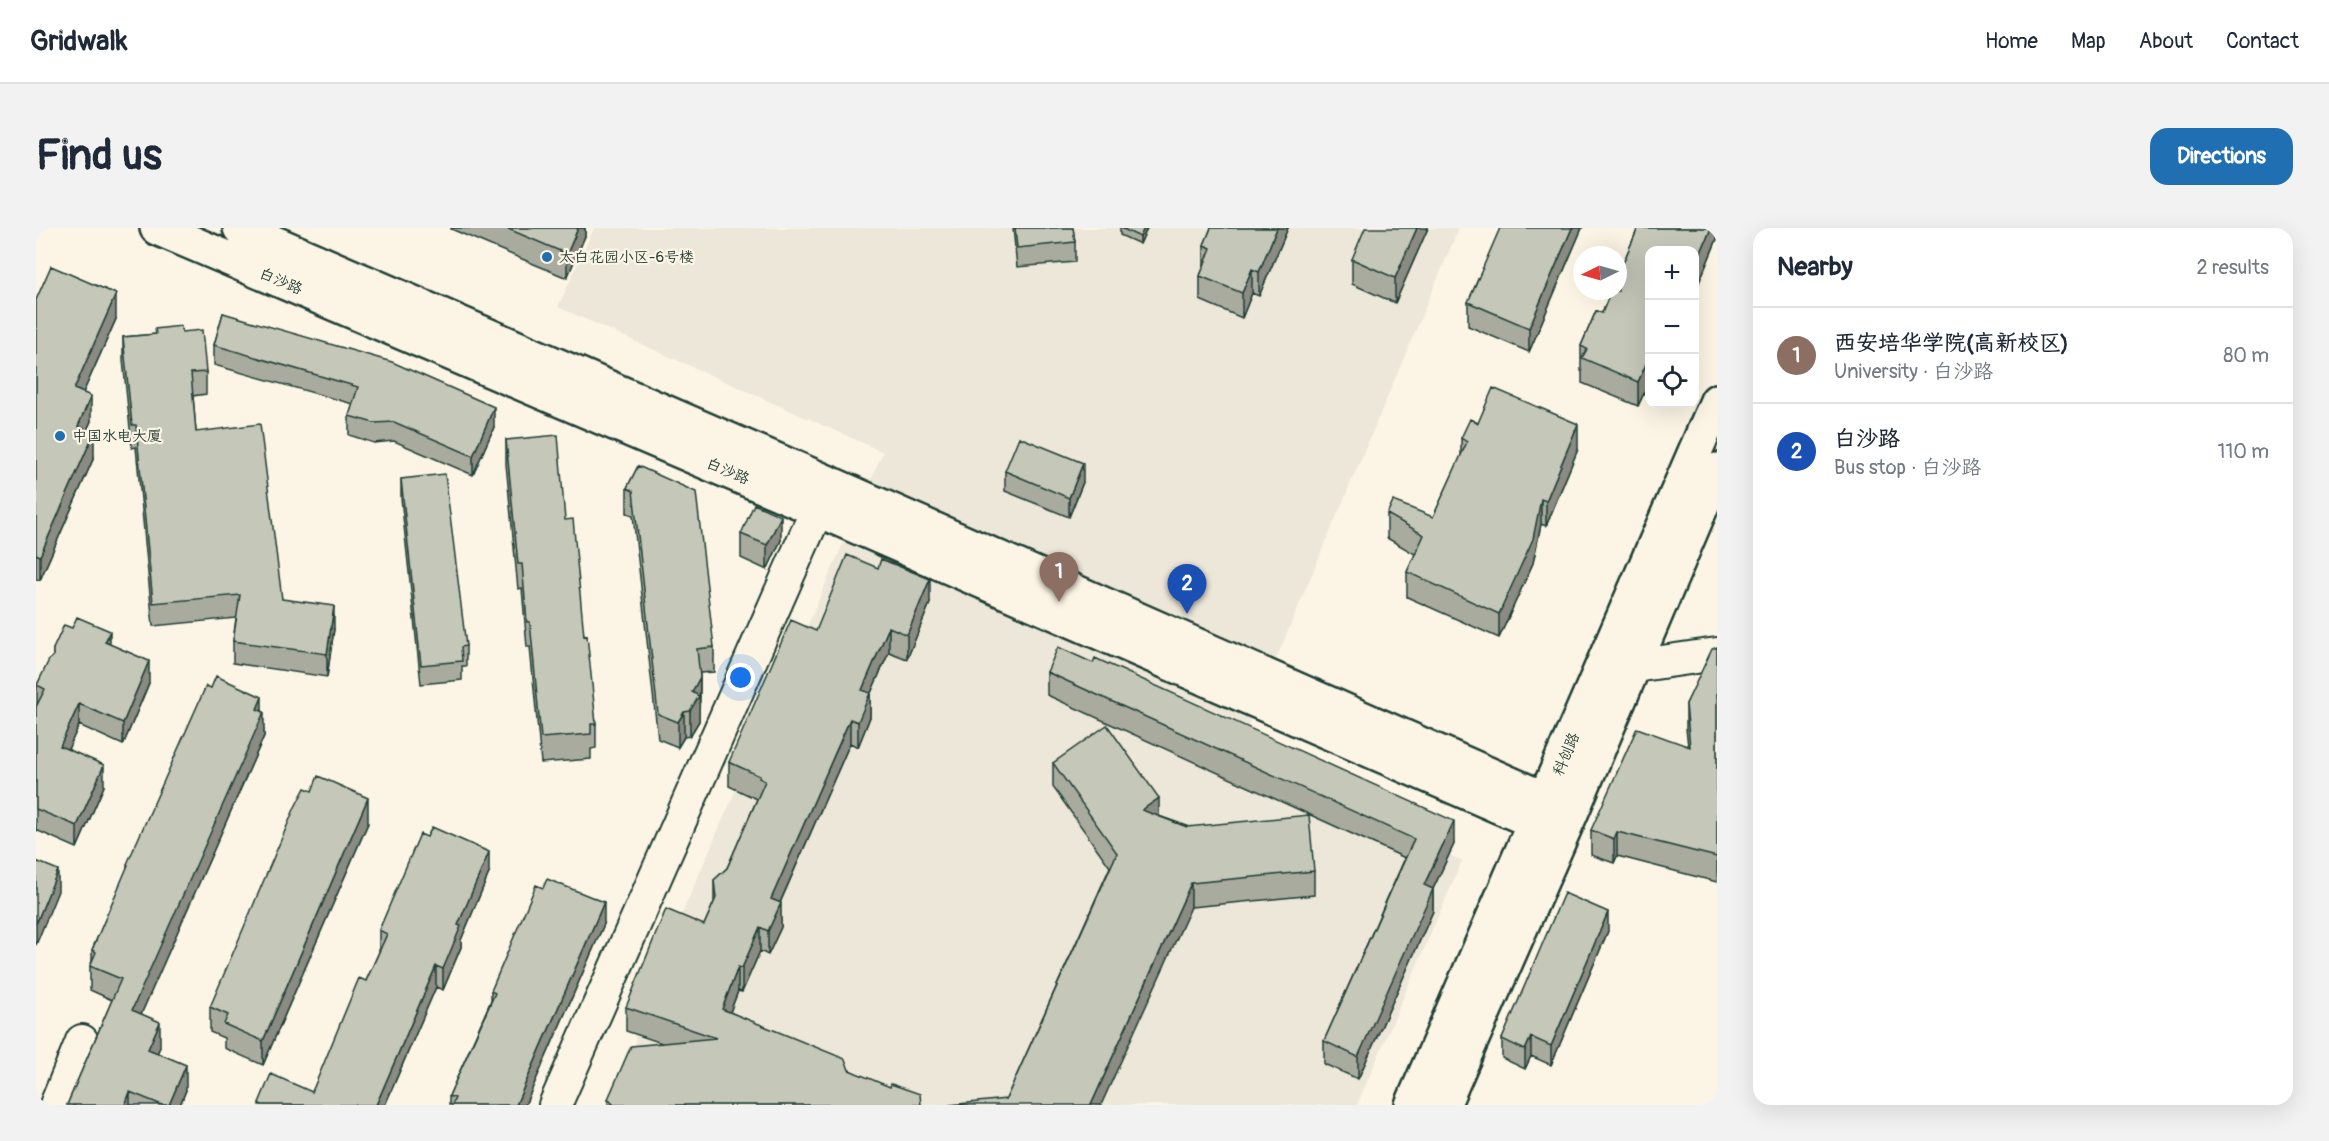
<!DOCTYPE html>
<meta charset="utf-8">
<style>
body{margin:0;font-family:Pangolin,"LXGW WenKai TC",sans-serif;background:#f2f2f3;color:#1f2937}
.controls{position:absolute;right:18px;top:18px;display:grid;overflow:hidden;border-radius:12px;box-shadow:0 6px 24px #0002}
.controls button{width:54px;height:54px;display:grid;place-items:center;padding:0;border:0;border-bottom:2px solid #e0e1e3;background:#fff;color:#1f2937;font:30px sans-serif}
.compass{position:absolute;left:1537px;top:18px;width:54px;height:54px;border-radius:50%;background:#fff;box-shadow:0 6px 24px #0002;rotate:265deg}
.you{position:absolute;left:705px;top:450px;width:21px;height:21px;margin:-15px;border:4px solid #fff;border-radius:50%;background:#1a73e8;box-shadow:0 0 0 9px #1a73e833}
.badge{display:grid;place-items:center;width:39px;height:39px;border-radius:50%;background:#1f6fb2;color:#fff;font-size:20px;font-weight:700}
.pin{position:absolute;translate:-50% -50px;filter:drop-shadow(0 2px 3px #0008)}
.pin::after{content:'';position:absolute;top:32px;width:21px;height:18px;background:inherit;clip-path:polygon(0 0,100% 0,50% 100%)}
.list{margin:0;padding:0;list-style:none}
h2{display:flex;justify-content:space-between;align-items:center;height:78px;margin:0;padding:0 24px;font-size:26px}
h2 small{font-size:20px;font-weight:400;color:#747a83}
.list li{display:grid;grid-template-columns:39px 1fr auto;gap:18px;align-items:center;box-sizing:border-box;height:96px;padding:0 24px;border-top:2px solid #e0e1e3}
.list b{display:block;font-size:22px;white-space:nowrap}
.list p{margin:0;font-size:20px;white-space:nowrap;color:#747a83}
.list em{font-size:20px;font-style:normal;color:#747a83}
.icon{flex:none;width:33px;height:33px;fill:none;stroke:currentColor;stroke-width:2;stroke-linecap:round;stroke-linejoin:round}
.map{position:relative;flex:none;width:1681px;height:877px;overflow:hidden;border-radius:18px}
header{display:flex;align-items:center;gap:36px;box-sizing:border-box;height:84px;padding:0 30px;background:#fff;border-bottom:2px solid #e0e1e3}
header strong{font-size:28px}
nav{display:flex;gap:33px;margin-inline-start:auto;font-size:21px}
.intro{display:flex;align-items:center;justify-content:space-between;box-sizing:border-box;height:144px;padding:0 36px}
h1{margin:0;font-size:42px}
.button{padding:15px 27px;border-radius:18px;background:#1f6fb2;color:#fff;font-size:21px;font-weight:700}
main{display:flex;gap:36px;padding:0 36px}
aside{flex:1;background:#fff;border-radius:18px;box-shadow:0 6px 24px #0002}
.map>svg:first-child{display:block}
.built{fill:#ece7d8}
.lines{fill:none;stroke-linecap:round;stroke-linejoin:round}
.minor-casing{stroke:#1f3d34;stroke-width:36}
.tertiary-casing{stroke:#1f3d34;stroke-width:38}
.minor{stroke:#fcf5e5;stroke-width:32}
.tertiary{stroke:#fcf5e5;stroke-width:33}
.wall{fill:#a9ab9f;stroke:#1f3d34;stroke-width:1.5}
.shaded-wall{fill:#8a8b82;stroke:#1f3d34;stroke-width:1.5}
.building{fill:#c5c7b9;stroke:#1f3d34;stroke-width:1.5}
.poi-dot{fill:#1f6fb2;stroke:#fcf5e5;stroke-width:2}
.labels{text-anchor:middle;stroke-width:4.5;stroke-linejoin:round;paint-order:stroke}
.poi-label{font-size:15px;fill:#1f3d34;stroke:#fcf5e5;text-anchor:start}
.street-label{font-size:15px;fill:#1f3d34;stroke:#fcf5e5}
</style>
<header>
<strong>Gridwalk</strong>
<nav><a>Home</a><a>Map</a><a>About</a><a>Contact</a></nav>
</header>
<div class="intro"><h1>Find us</h1><a class="button">Directions</a></div>
<main>
<div class="map">
<svg width="1681" height="877" viewBox="0 0 1681 877">
<rect width="100%" height="100%" fill="#fcf5e5"/>
<filter id="ink" filterUnits="userSpaceOnUse"><feTurbulence type="fractalNoise" baseFrequency=".0167" numOctaves="2"/><feDisplacementMap in="SourceGraphic" scale="12" xChannelSelector="R" yChannelSelector="G"/><feConvolveMatrix kernelMatrix="1 2 1 2 8 2 1 2 1" color-interpolation-filters="sRGB"/></filter>
<g filter="url(#ink)">
<path class="built" d="M 558,0 L 1423,0 L 1201,523 L 1426,633 L 1321,877 L 609,877 L 597,798 L 847,224 L 522,79 Z"/>
<g class="lines">
<g class="minor-casing">
<path id="minor" d="M 1598,438 L 1681,426
M 20,877 L 46,813
M 519,877 L 791,259"/>
</g>
<g class="tertiary-casing">
<path id="tertiary" d="M 121,0 L 780,281 L 1526,606
M 204,0 L 793,255 L 1536,583
M 1376,877 L 1681,173
M 1407,877 L 1536,583 L 1681,242"/>
</g>
<use href="#minor" class="minor"/>
<use href="#tertiary" class="tertiary"/>
</g>
<path class="wall" d="M 415,0 L 549,0 L 549,8 L 531,50 L 415,1 Z
M 977,0 L 1037,0 L 1039,14 L 1039,34 L 981,39 Z
M 1084,0 L 1111,0 L 1104,16 L 1084,7 Z
M 1175,0 L 1252,0 L 1223,68 L 1216,65 L 1206,90 L 1164,72 L 1164,48 L 1168,38 L 1168,17 Z
M 1392,0 L 1359,75 L 1316,56 L 1316,31 Z
M 1546,0 L 1493,124 L 1432,98 L 1432,74 Z
M 1602,0 L 1681,0 L 1681,11 L 1659,64 L 1659,22 L 1614,22 L 1614,152 L 1602,178 L 1546,155 L 1546,143 L 1545,143 L 1545,118 L 1560,83 L 1566,85 L 1575,63 L 1582,63 L 1582,47 Z
M 0,72 L 80,91 L 47,165 L 55,193 L 51,202 L 58,229 L 4,352 L 0,351 Z
M 187,85 L 458,199 L 437,247 L 358,213 L 338,215 L 313,207 L 313,188 L 317,176 L 178,137 L 178,117 Z
M 146,104 L 170,144 L 170,166 L 157,168 L 160,204 L 246,371 L 298,401 L 291,449 L 197,435 L 197,413 L 200,390 L 117,398 L 100,219 L 96,220 L 87,132 L 87,109 Z
M 1442,195 L 1542,221 L 1510,298 L 1505,296 L 1497,335 L 1463,410 L 1371,369 L 1371,344 L 1379,326 L 1351,310 L 1351,286 L 1397,289 L 1425,228 L 1425,210 Z
M 470,212 L 529,292 L 548,408 L 560,496 L 560,520 L 555,521 L 555,531 L 505,535 L 494,419 L 491,419 L 486,360 L 482,361 L 470,236 Z
M 602,238 L 678,419 L 678,444 L 664,445 L 664,474 L 663,476 L 663,493 L 654,508 L 648,509 L 642,519 L 622,511 L 597,287 L 591,285 L 591,260 Z
M 969,243 L 1047,254 L 1033,289 L 969,263 Z
M 365,251 L 430,418 L 430,438 L 426,438 L 426,452 L 385,456 L 365,270 Z
M 705,306 L 745,312 L 731,342 L 705,330 Z
M 894,375 L 871,431 L 853,424 L 834,467 L 834,489 L 822,519 L 814,515 L 744,675 L 745,699 L 732,727 L 724,723 L 706,764 L 702,763 L 694,784 L 885,877 L 572,877 L 572,871 L 626,815 L 590,803 L 590,779 L 668,697 L 678,674 L 678,652 L 691,640 L 721,571 L 693,558 L 693,534 L 780,403 Z
M 74,416 L 113,455 L 87,517 L 43,497 L 32,521 L 68,558 L 41,620 L 0,602 L 0,479 L 1,476 L 1,457 L 17,428 L 17,421 Z
M 1681,419 L 1681,654 L 1581,628 L 1578,635 L 1555,627 L 1555,602 L 1652,518 L 1650,501 L 1650,476 Z
M 1011,444 L 1418,616 L 1397,661 L 1397,683 L 1322,851 L 1288,836 L 1288,813 L 1369,630 L 1011,467 Z
M 226,483 L 228,508 L 105,786 L 124,819 L 121,825 L 150,862 L 144,877 L 31,877 L 76,772 L 54,762 L 54,738 L 56,734 L 56,722 L 91,641 L 91,636 Z
M 1017,535 L 1123,588 L 1278,643 L 1278,667 L 1155,679 L 970,871 L 1074,639 L 1017,559 Z
M 332,595 L 227,837 L 188,820 L 188,810 L 174,804 L 174,779 Z
M 453,645 L 425,712 L 425,719 L 407,762 L 400,759 L 349,877 L 223,877 L 223,875 L 276,864 L 330,753 L 343,724 L 343,702 Z
M 568,696 L 489,877 L 413,877 L 413,868 L 455,772 L 455,763 Z
M 1572,703 L 1515,837 L 1495,828 L 1489,841 L 1466,830 L 1466,811 Z"/>
<path class="shaded-wall" d="M 542,0 L 549,0 L 549,8 L 531,50 L 531,26 Z
M 1108,0 L 1111,0 L 1104,16 L 1104,9 Z
M 1241,0 L 1252,0 L 1223,68 L 1223,44 Z
M 1381,0 L 1392,0 L 1359,75 L 1359,50 Z
M 1536,0 L 1546,0 L 1493,124 L 1493,100 Z
M 1675,0 L 1681,0 L 1681,11 L 1659,64 L 1659,39 Z
M 1216,41 L 1216,65 L 1206,90 L 1206,65 Z
M 80,66 L 80,91 L 38,185 L 38,161 Z
M 1614,127 L 1614,152 L 1602,178 L 1602,154 Z
M 55,168 L 55,193 L 42,222 L 42,198 Z
M 458,179 L 458,199 L 437,247 L 437,228 Z
M 1542,196 L 1542,221 L 1510,298 L 1510,273 Z
M 58,205 L 58,229 L 4,352 L 4,328 Z
M 1047,235 L 1047,254 L 1033,289 L 1033,270 Z
M 1505,271 L 1505,296 L 1497,335 L 1463,410 L 1463,386 Z
M 745,288 L 745,312 L 731,342 L 731,317 Z
M 894,351 L 894,375 L 871,431 L 871,407 Z
M 298,378 L 298,401 L 291,449 L 291,426 Z
M 853,399 L 853,424 L 834,467 L 834,489 L 822,519 L 822,494 L 826,462 Z
M 74,403 L 74,425 L 69,414 Z
M 113,433 L 113,455 L 87,517 L 87,495 Z
M 664,449 L 663,493 L 654,508 L 654,483 L 656,464 Z
M 226,469 L 226,488 L 228,484 L 228,508 L 96,807 L 96,782 Z
M 43,476 L 43,497 L 24,539 L 24,518 Z
M 648,484 L 648,509 L 642,519 L 642,494 Z
M 814,491 L 814,515 L 735,695 L 735,671 Z
M 68,537 L 68,558 L 41,620 L 41,598 Z
M 332,570 L 332,595 L 227,837 L 227,813 Z
M 1123,570 L 1123,594 L 1106,582 Z
M 1418,593 L 1418,616 L 1397,661 L 1397,683 L 1322,851 L 1322,829 L 1388,657 Z
M 1581,604 L 1581,628 L 1578,635 L 1578,611 Z
M 453,624 L 453,645 L 425,712 L 425,719 L 407,762 L 407,741 L 422,697 Z
M 22,642 L 22,663 L 0,717 L 0,696 Z
M 1155,655 L 1155,679 L 1065,877 L 1055,877 Z
M 568,674 L 568,696 L 489,877 L 480,877 Z
M 745,675 L 745,699 L 732,727 L 732,703 Z
M 1572,684 L 1572,703 L 1515,837 L 1515,818 Z
M 724,699 L 724,723 L 706,764 L 706,740 Z
M 400,738 L 400,759 L 349,877 L 340,877 Z
M 702,739 L 702,763 L 686,805 L 686,781 Z
M 124,794 L 124,819 L 112,845 L 112,821 Z
M 1495,809 L 1495,828 L 1489,841 L 1489,822 Z
M 150,837 L 150,862 L 144,877 L 133,877 Z
M 94,864 L 94,877 L 89,877 Z"/>
<path class="building" d="M 470,0 L 542,0 L 531,26 Z
M 979,0 L 1037,0 L 1039,14 L 981,20 Z
M 1085,0 L 1108,0 L 1104,9 Z
M 1175,0 L 1241,0 L 1223,44 L 1216,41 L 1206,65 L 1164,48 L 1175,20 L 1168,17 Z
M 1329,0 L 1381,0 L 1359,50 L 1316,31 Z
M 1464,0 L 1536,0 L 1493,100 L 1432,74 Z
M 1602,0 L 1675,0 L 1659,39 L 1659,22 L 1614,22 L 1614,127 L 1602,154 L 1546,130 L 1551,121 L 1545,118 L 1560,83 L 1566,85 L 1575,63 L 1582,63 L 1582,47 Z
M 15,38 L 80,66 L 38,161 L 55,168 L 42,198 L 58,205 L 4,328 L 0,326 L 0,72 Z
M 187,85 L 356,134 L 458,179 L 437,228 L 358,194 L 338,195 L 313,188 L 322,159 L 178,117 Z
M 145,98 L 146,104 L 166,102 L 170,144 L 155,145 L 160,204 L 224,196 L 246,371 L 298,378 L 291,426 L 197,413 L 204,367 L 117,375 L 100,197 L 96,197 L 87,109 L 120,106 L 119,101 Z
M 1457,160 L 1542,196 L 1510,273 L 1505,271 L 1497,311 L 1463,386 L 1371,344 L 1388,307 L 1351,286 L 1357,273 L 1397,289 L 1431,214 L 1425,210 L 1434,191 L 1442,195 Z
M 522,207 L 529,292 L 537,291 L 548,408 L 551,407 L 560,496 L 555,496 L 555,506 L 505,510 L 494,394 L 491,394 L 486,336 L 482,336 L 470,212 Z
M 983,209 L 1047,235 L 1033,270 L 969,243 Z
M 602,238 L 660,264 L 678,419 L 661,421 L 664,449 L 656,464 L 663,468 L 654,483 L 648,484 L 642,494 L 622,486 L 597,263 L 591,260 Z
M 409,246 L 430,418 L 425,419 L 426,433 L 385,437 L 365,251 Z
M 718,276 L 745,288 L 731,317 L 705,306 Z
M 811,327 L 842,340 L 845,331 L 894,351 L 871,407 L 853,399 L 826,462 L 834,465 L 822,494 L 814,491 L 735,671 L 745,675 L 732,703 L 724,699 L 706,740 L 702,739 L 686,781 L 809,831 L 813,842 L 854,859 L 855,856 L 884,866 L 885,877 L 576,877 L 577,876 L 572,871 L 595,818 L 680,810 L 590,779 L 630,681 L 668,697 L 680,670 L 678,652 L 691,640 L 729,553 L 723,550 L 724,548 L 693,534 L 755,392 L 780,403 Z
M 41,389 L 74,403 L 69,414 L 113,433 L 87,495 L 43,476 L 24,518 L 68,537 L 41,598 L 0,581 L 0,479 L 9,461 L 1,457 L 13,432 L 17,428 L 17,421 L 28,397 L 36,400 Z
M 1022,419 L 1057,435 L 1059,430 L 1418,593 L 1388,657 L 1397,661 L 1322,829 L 1288,813 L 1378,611 L 1011,444 Z
M 1681,419 L 1681,629 L 1581,604 L 1578,611 L 1555,602 L 1601,500 L 1654,519 L 1650,476 L 1676,421 Z
M 180,448 L 226,469 L 221,481 L 228,484 L 96,782 L 124,794 L 112,821 L 150,837 L 133,877 L 126,877 L 94,864 L 89,877 L 31,877 L 85,751 L 54,738 L 60,724 L 56,722 L 92,637 L 91,636 L 170,458 L 175,460 Z
M 1071,497 L 1123,570 L 1106,582 L 1151,599 L 1273,587 L 1278,643 L 1155,655 L 1055,877 L 913,877 L 970,871 L 1081,625 L 1017,535 Z
M 282,548 L 332,570 L 227,813 L 188,796 L 192,787 L 174,779 L 259,579 L 269,560 L 276,563 Z
M 396,599 L 453,624 L 422,697 L 425,698 L 407,741 L 400,738 L 340,877 L 226,877 L 223,875 L 235,846 L 276,864 L 323,750 L 330,753 L 351,706 L 343,702 L 384,606 L 391,609 Z
M 0,633 L 22,642 L 0,696 Z
M 511,651 L 568,674 L 480,877 L 416,877 L 419,870 L 413,868 L 459,765 L 455,763 L 500,657 L 507,660 Z
M 1528,665 L 1572,684 L 1515,818 L 1495,809 L 1489,822 L 1466,811 Z"/>
</g>
<g class="poi-dot">
<circle cx="511" cy="29" r="6"/>
<circle cx="24" cy="208" r="6"/>
</g>
<g class="labels">
<g class="poi-label">
<text x="523" y="34">太白花园小区-6号楼</text>
<text x="36" y="213">中国水电大厦</text>
</g>
<g class="street-label">
<text transform="translate(245 53) rotate(23)" y="5">白沙路</text>
<text transform="translate(692 243) rotate(23)" y="5">白沙路</text>
<text transform="translate(1530 526) rotate(-67)" y="5">科创路</text>
</g>
</g>
</svg>
<div class="controls">
<button>+</button>
<button>−</button>
<button><svg class="icon" aria-label="locate" viewBox="0 0 24 24"><circle cx="12" cy="12" r="6"/><path d="M12 2v4M12 18v4M2 12h4M18 12h4"/></svg></button>
</div>
<svg class="compass" viewBox="-18 -18 36 36"><path d="M0-13l5 13h-10z" fill="#e53935"/><path d="M0 13l5-13h-10z" fill="#747a83"/></svg>
<div class="you"></div>
<div class="pin badge" style="left:1023px;top:374px;background:#8d6e63">1</div>
<div class="pin badge" style="left:1151px;top:386px;background:#1a4fb4">2</div>
</div>
<aside>
<h2>Nearby<small>2 results</small></h2>
<ul class="list">
<li><span class="badge" style="background:#8d6e63">1</span><div><b>西安培华学院(高新校区)</b><p>University · 白沙路</p></div><em>80 m</em></li>
<li><span class="badge" style="background:#1a4fb4">2</span><div><b>白沙路</b><p>Bus stop · 白沙路</p></div><em>110 m</em></li>
</ul>
</aside>
</main>
